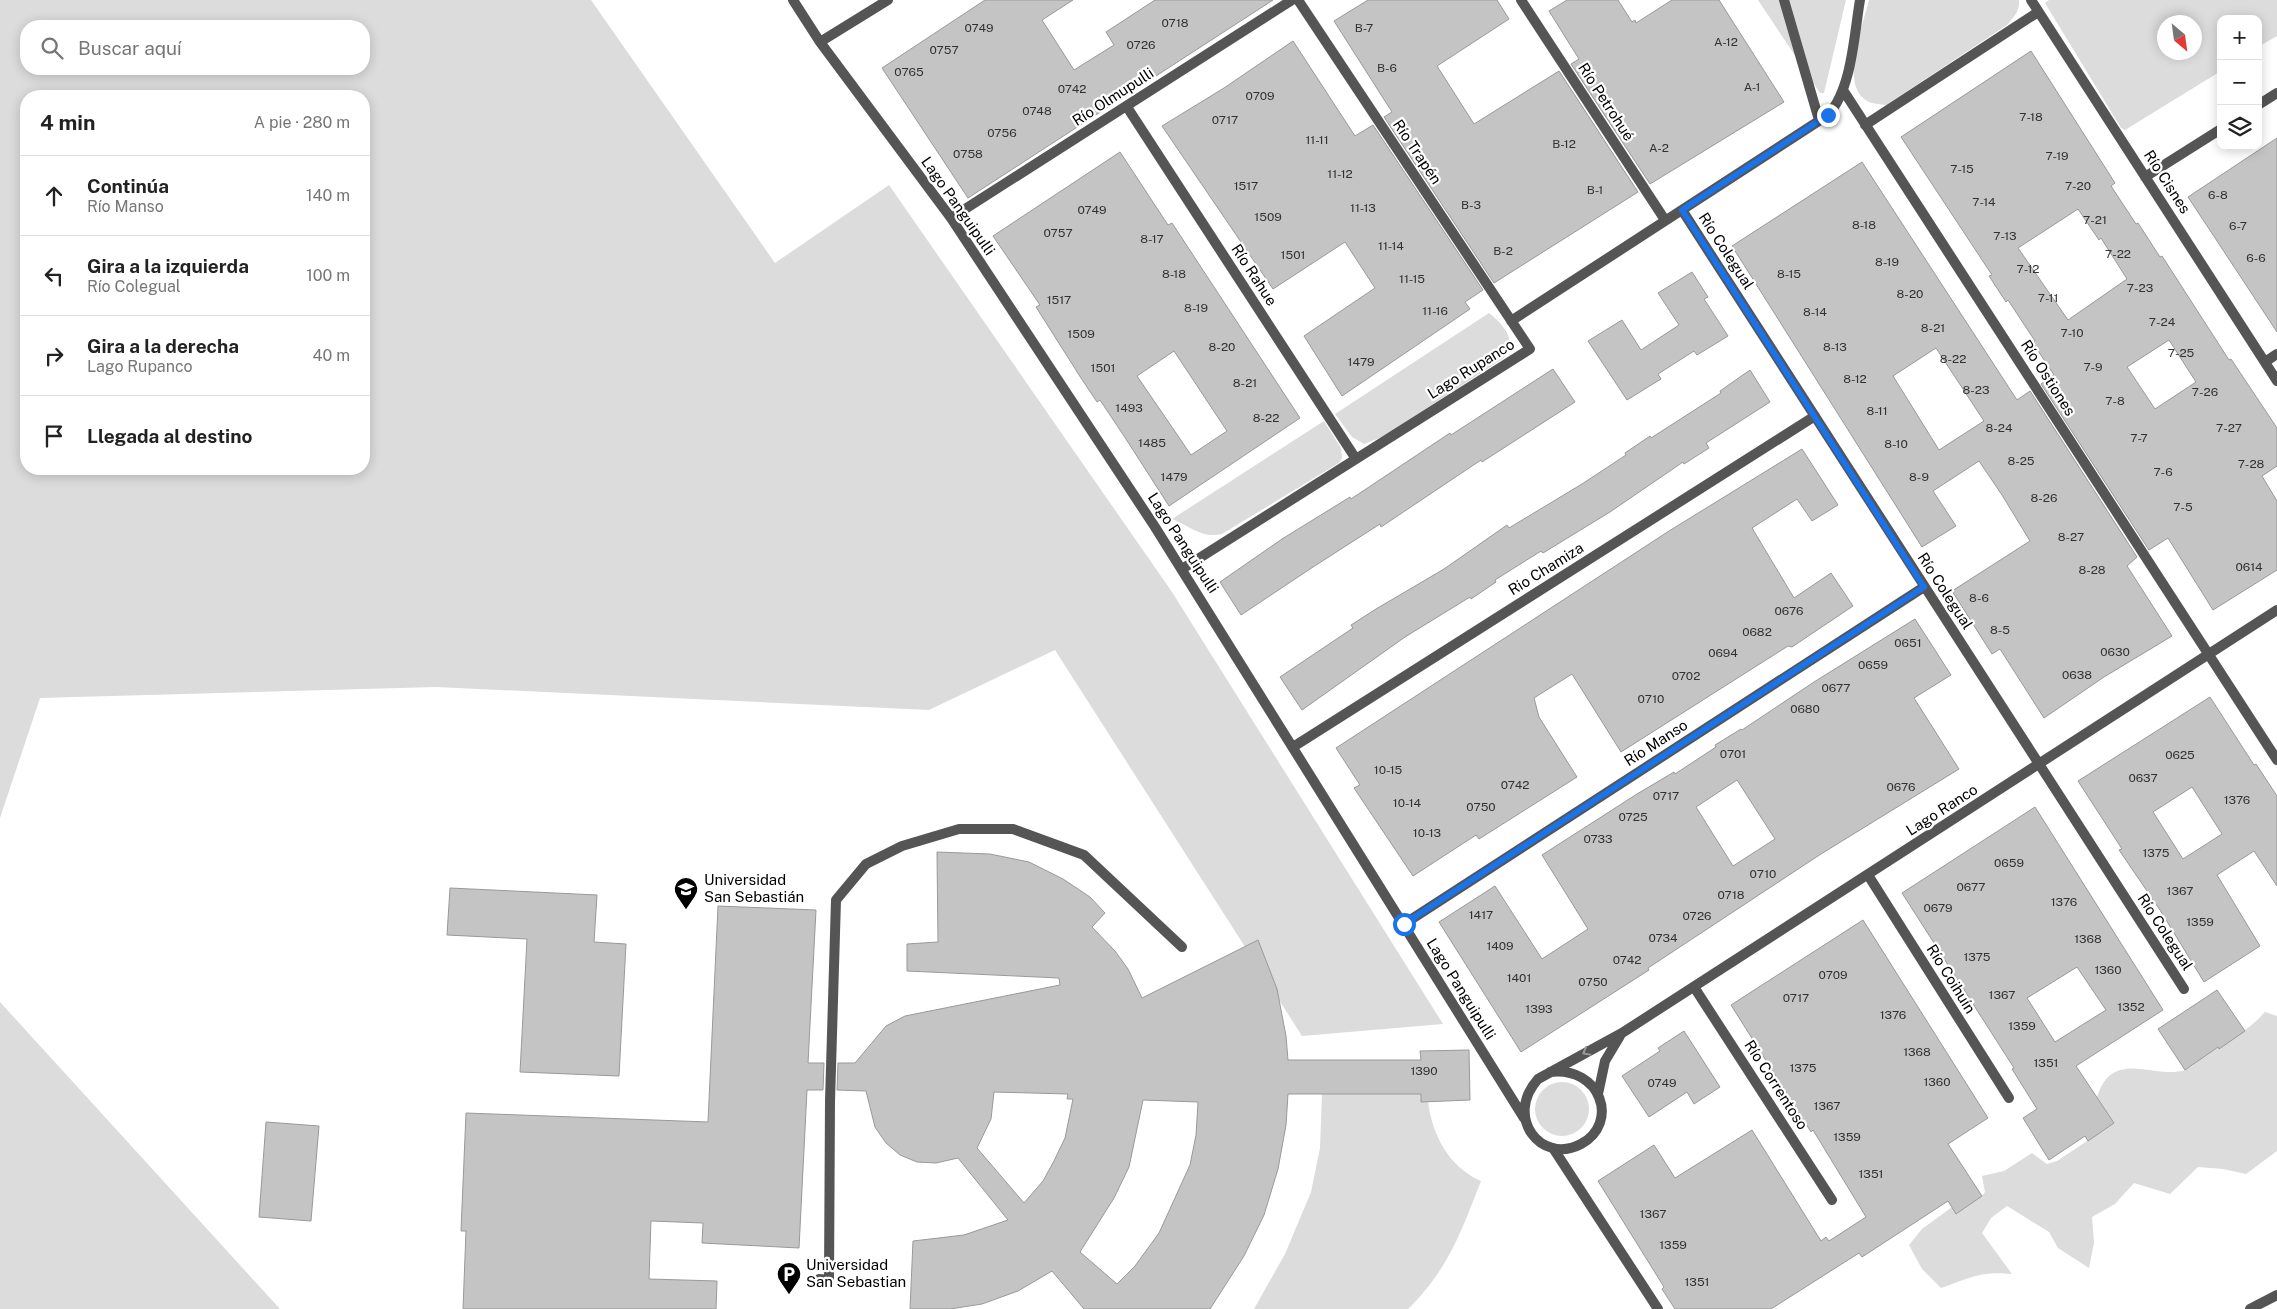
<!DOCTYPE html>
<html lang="es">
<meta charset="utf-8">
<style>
body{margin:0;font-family:"Public Sans",sans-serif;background:#f2f2f2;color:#222}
.controls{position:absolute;right:15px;top:15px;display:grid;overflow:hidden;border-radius:10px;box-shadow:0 2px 12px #0003}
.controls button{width:45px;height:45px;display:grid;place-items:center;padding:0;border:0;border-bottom:1px solid #e0e0e0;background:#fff;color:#222;font:25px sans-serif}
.compass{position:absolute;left:2157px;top:15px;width:45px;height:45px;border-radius:50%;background:#fff;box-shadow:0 2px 12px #0003;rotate:151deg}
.stop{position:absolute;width:15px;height:15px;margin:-11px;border:4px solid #1a73e8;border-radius:50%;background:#fff}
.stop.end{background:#1a73e8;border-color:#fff;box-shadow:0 1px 5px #0008}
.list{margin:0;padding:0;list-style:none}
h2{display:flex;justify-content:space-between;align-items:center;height:65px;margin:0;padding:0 20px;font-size:21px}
h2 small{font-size:16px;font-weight:400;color:#767676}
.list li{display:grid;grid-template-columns:32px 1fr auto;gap:15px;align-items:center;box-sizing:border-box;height:80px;padding:0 20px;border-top:1px solid #e0e0e0}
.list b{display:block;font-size:19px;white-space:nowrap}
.list p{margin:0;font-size:16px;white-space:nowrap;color:#767676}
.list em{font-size:16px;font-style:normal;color:#767676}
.icon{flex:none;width:28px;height:28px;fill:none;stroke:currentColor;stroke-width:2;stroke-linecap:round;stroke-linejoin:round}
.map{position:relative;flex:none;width:2277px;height:1309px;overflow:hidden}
.search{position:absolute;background:#fff;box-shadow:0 2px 12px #0003;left:20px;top:20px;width:350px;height:55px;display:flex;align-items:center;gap:12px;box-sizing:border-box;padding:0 18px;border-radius:20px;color:#767676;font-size:19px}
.panel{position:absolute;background:#fff;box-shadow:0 2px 12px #0003;left:20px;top:90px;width:350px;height:385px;border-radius:20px}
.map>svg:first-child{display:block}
.green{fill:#dcdcdc;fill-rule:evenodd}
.building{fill:#c4c4c4;stroke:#999;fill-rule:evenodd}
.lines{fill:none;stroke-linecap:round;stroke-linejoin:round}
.service{stroke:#555;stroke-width:10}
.minor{stroke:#555;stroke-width:10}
.oneway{stroke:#999}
.route{stroke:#1a73e8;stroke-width:6}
.labels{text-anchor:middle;stroke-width:4.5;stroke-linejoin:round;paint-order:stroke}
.number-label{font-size:12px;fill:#313131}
.street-label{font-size:15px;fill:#000;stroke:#fff}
.poi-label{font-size:15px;fill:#000;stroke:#fff;text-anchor:start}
</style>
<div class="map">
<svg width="2277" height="1309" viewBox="0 0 2277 1309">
<rect width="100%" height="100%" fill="#fff"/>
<path class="green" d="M 0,0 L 591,0 L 775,263 L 889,185 L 1172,592 L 1443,1024 L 1302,1036 L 1055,650 L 929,710 L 436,687 L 40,698 L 0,818 ZM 26,26 L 364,26 L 364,69 L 26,69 ZM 26,96 L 364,96 L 364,469 L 26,469 Z
M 1758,0 L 1846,0 L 1824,93 L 1820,93 Z
M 1869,0 L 2019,0 C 2020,11 2014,17 2007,25 L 1886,105 C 1880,104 1872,104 1867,101 C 1839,85 1863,25 1869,0 Z
M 2049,0 L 2277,0 L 2277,36 L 2258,47 L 2258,19 L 2221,19 L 2221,71 L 2125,130 L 2121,128 L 2045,3 ZM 2164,22 L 2194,22 L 2194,52 L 2164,52 Z
M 1489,313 C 1504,325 1518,341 1504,358 L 1382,437 L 1364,444 L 1352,437 L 1335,414 Z
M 1324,421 L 1341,448 L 1342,458 L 1339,463 L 1222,534 C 1202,539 1190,526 1172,519 Z
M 0,1002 L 280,1309 L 0,1309 Z
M 2265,1012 L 2277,1016 L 2277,1151 L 2246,1174 L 2223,1169 L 2198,1167 L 2170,1194 L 2134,1183 L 2115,1204 L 2092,1217 L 2094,1243 L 2089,1268 L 2058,1248 L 2049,1232 L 2007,1206 L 1991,1218 L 1982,1233 L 2012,1274 C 1979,1271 1971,1278 1941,1288 L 1922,1269 L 1909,1245 L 1922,1229 L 1952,1207 L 1956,1214 L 1982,1196 L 1985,1192 L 1982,1176 L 2004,1171 L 2032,1153 L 2047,1164 L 2057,1161 L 2114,1123 L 2097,1097 C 2113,1047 2154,1080 2185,1070 C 2194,1066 2202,1057 2210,1052 C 2231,1040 2249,1030 2265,1012 Z
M1535 1109a27 27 0 1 1 54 0a27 27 0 1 1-54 0Z
M 1322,1094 L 1421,1094 L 1421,1101 L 1428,1101 C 1432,1135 1449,1167 1481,1181 C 1461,1232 1448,1270 1408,1309 L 1254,1309 L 1285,1254 L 1311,1192 L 1320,1148 Z"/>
<path class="building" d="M 985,0 L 1073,0 L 1042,20 L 1074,70 L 1114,45 L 1106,32 L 1155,0 L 1273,0 L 968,198 L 882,68 Z
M 1368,0 L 1497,0 L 1509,19 L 1437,66 L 1474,124 L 1559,71 L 1638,192 L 1494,283 L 1384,117 L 1392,112 L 1334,21 Z
M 1567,0 L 1618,0 L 1632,22 L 1635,20 L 1636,23 L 1672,0 L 1719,0 L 1784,102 L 1650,184 L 1571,64 L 1579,59 L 1549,11 Z
M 1293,41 L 1355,136 L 1373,125 L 1483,290 L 1465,302 L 1470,309 L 1342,396 L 1304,336 L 1375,288 L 1345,242 L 1273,289 L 1162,126 L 1224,88 Z
M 2031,51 L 2115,183 L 2111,186 L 2136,224 L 2138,223 L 2160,257 L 2162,256 L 2229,360 L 2231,359 L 2277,428 L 2277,466 L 2262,476 L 2277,501 L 2277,570 L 2213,610 L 2168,538 L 2149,550 L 2041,384 L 2054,375 L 2033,343 L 2035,341 L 2008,300 L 2006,302 L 1989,276 L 1992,275 L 1901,137 ZM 2078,209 L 2099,240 L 2101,238 L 2127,279 L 2068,320 L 2018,248 ZM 2169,340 L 2196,382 L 2155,409 L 2127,367 Z
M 2277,138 L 2277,332 L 2188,197 Z
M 1120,152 L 1168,225 L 1172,223 L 1300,418 L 1169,506 L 1124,436 L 1100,400 L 1097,402 L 1081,378 L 1036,307 L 1040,305 L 993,236 ZM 1174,351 L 1227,431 L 1191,455 L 1137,376 Z
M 1862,162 L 2017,400 L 2030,391 L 2137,557 L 2127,566 L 2172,636 L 2104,677 L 2044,718 L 2000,649 L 1992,654 L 1952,591 L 2030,541 L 2002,495 L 1979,461 L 1933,491 L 1956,526 L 1922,547 L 1732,246 ZM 1936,348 L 1984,421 L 1939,450 L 1893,376 Z
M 1692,272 L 1708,297 L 1704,299 L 1728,336 L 1697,355 L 1694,351 L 1658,374 L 1661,379 L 1627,400 L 1588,341 L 1622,320 L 1641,350 L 1679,325 L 1658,293 Z
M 1553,369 L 1575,402 L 1482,462 L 1481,460 L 1381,527 L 1380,524 L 1313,567 L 1241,615 L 1220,582 L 1282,539 L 1350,497 L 1351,499 L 1450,433 L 1451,435 Z
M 1750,370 L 1770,402 L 1706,443 L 1709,448 L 1684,464 L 1683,462 L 1610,512 L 1543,553 L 1541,551 L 1495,580 L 1496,582 L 1471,599 L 1470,597 L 1405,637 L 1302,710 L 1280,677 L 1353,628 L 1351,625 L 1376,609 L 1444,569 L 1507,525 L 1509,528 L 1582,484 L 1626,455 L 1625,453 L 1650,436 L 1651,438 L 1721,393 L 1720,391 Z
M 1802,449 L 1838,505 L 1812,521 L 1797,499 L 1752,528 L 1794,598 L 1831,573 L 1853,606 L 1792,647 L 1788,646 L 1621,752 L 1572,674 L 1534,698 L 1539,717 L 1577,777 L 1479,839 L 1476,835 L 1413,876 L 1354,788 L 1360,785 L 1336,748 L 1669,531 Z
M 1915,619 L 1951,675 L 1914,698 L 1959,769 L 1821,854 L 1648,968 L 1649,970 L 1521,1052 L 1439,922 L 1495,886 L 1542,959 L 1588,929 L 1542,855 L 1637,794 L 1674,772 L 1675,774 L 1716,747 L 1715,745 L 1741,729 L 1742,730 L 1814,682 ZM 1737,780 L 1775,839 L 1733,866 L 1696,807 Z
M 2210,697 L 2254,765 L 2256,764 L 2277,796 L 2277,886 L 2254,851 L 2217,875 L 2260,946 L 2204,982 L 2160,910 L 2119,850 L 2122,849 L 2078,781 ZM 2192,787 L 2222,834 L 2183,859 L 2153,812 Z
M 2035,807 L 2163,1010 L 2076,1066 L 2114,1123 L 2088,1141 L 2085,1136 L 2049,1160 L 2023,1118 L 2037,1109 L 2012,1069 L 2014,1068 L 1902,893 ZM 2077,967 L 2106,1010 L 2055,1042 L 2027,998 Z
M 937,852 L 990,854 L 1029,862 L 1063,879 L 1090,897 L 1105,913 L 1092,927 L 1115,951 L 1128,969 L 1142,998 L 1258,940 L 1277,989 L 1286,1036 L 1288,1060 L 1421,1060 L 1420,1051 L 1469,1050 L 1470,1100 L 1421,1102 L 1421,1094 L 1288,1094 L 1286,1125 L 1278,1169 L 1264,1215 L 1244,1256 L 1210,1309 L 1084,1309 L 1052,1271 L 1018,1291 L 982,1304 L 950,1309 L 910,1309 L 913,1241 L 964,1235 L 1008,1220 L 958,1158 L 936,1163 L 917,1162 L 900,1155 L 886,1143 L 875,1127 L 866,1091 L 837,1090 L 838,1063 L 855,1063 L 886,1026 L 905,1016 L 1060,985 L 1059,978 L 907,971 L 907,944 L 938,942 ZM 994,1092 L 1068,1094 L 1067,1099 L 1073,1099 L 1065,1138 L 1054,1161 L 1043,1181 L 1024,1203 L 977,1148 L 991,1119 ZM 1143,1100 L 1198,1102 L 1196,1135 L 1190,1165 L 1159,1233 L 1135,1266 L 1117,1284 L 1080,1252 L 1114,1198 L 1129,1167 Z
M 450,888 L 597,895 L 594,942 L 626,944 L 619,1076 L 520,1072 L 527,939 L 447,935 Z
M 718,906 L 816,910 L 808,1063 L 824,1063 L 823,1090 L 807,1090 L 799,1248 L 702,1243 L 703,1223 L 651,1221 L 649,1279 L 717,1281 L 716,1309 L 463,1309 L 466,1231 L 461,1231 L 466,1113 L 708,1122 Z
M 1863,920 L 1988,1118 L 1948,1144 L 1982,1196 L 1956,1214 L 1948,1201 L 1862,1257 L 1859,1253 L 1771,1309 L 1675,1309 L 1662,1289 L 1664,1287 L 1598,1181 L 1654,1145 L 1675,1178 L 1752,1130 L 1821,1241 L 1826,1237 L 1829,1241 L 1866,1217 L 1813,1130 L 1811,1132 L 1731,1005 Z
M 2217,990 L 2245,1031 L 2219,1049 L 2218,1047 L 2185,1070 L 2158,1029 Z
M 1684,1031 L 1720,1087 L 1694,1104 L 1687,1092 L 1649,1117 L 1622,1076 L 1660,1051 L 1658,1048 Z
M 266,1122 L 319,1126 L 311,1221 L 259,1217 Z"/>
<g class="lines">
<path class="service" d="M 819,1279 L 829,1280 L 830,1101 L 836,900 L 866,864 L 902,846 L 959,829 L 1013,829 L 1084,855 L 1182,947"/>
<path class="minor" d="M 793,0 L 820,42 L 951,218 L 1155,527 L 1524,1118
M 1521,0 L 1665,220
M 1784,0 L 1819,120
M 2031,0 L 2277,381
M 820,42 L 888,0
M 1843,90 L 2277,760
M 2258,105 L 2277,93
M 1127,107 L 1356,459
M 1865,125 L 2038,12
M 2145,177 L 2221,129
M 1682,210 L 2184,989
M 951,218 L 1292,0
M 1511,321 L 1828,115 C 1852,89 1854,35 1860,0
M 2265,362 L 2277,354
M 1182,569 L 1530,349 L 1298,0
M 1293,747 L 1815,416
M 1868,875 L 2009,1098
M 1404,924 L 1924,587
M 1694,987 L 1832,1200
M 1550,1072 C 1601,1066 1620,1123 1581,1144 C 1541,1165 1504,1117 1538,1079 L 1622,1033 L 2277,610
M 1598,1094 L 1605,1061 L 1620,1036
M 1553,1148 L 1658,1309
M 2250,1309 L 2277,1295"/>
</g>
<defs><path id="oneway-chevron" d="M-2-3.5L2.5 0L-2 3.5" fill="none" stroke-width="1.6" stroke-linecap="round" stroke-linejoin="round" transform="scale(1.25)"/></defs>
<use class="oneway" href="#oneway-chevron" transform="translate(1586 1052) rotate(151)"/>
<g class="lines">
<path class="route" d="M 1404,924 L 1924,587 L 1682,210 L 1828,115"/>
</g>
<defs>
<g id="university-pin" transform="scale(1.25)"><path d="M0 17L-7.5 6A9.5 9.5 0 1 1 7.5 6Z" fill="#000" stroke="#fff"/><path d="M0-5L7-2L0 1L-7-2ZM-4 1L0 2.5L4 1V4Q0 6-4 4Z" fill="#fff"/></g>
<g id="parking-pin" transform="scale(1.25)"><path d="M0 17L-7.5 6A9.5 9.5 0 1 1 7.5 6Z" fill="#000" stroke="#fff"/><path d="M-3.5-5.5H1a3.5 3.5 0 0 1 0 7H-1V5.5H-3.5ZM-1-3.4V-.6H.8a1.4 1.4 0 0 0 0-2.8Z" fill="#fff"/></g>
</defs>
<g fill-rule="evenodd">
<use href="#university-pin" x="686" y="889"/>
<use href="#parking-pin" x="789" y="1274"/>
</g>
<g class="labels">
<g class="number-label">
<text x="1175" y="27">0718</text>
<text x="979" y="32">0749</text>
<text x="1364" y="32">B-7</text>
<text x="1726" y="46">A-12</text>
<text x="1141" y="49">0726</text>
<text x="944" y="54">0757</text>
<text x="1387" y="72">B-6</text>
<text x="909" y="76">0765</text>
<text x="1752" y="91">A-1</text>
<text x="1072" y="93">0742</text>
<text x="1260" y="100">0709</text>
<text x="1037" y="115">0748</text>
<text x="2031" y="121">7-18</text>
<text x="1225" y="124">0717</text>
<text x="1002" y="137">0756</text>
<text x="1317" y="144">11-11</text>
<text x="1564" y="148">B-12</text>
<text x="1659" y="152">A-2</text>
<text x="968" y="158">0758</text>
<text x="2057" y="160">7-19</text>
<text x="1962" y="173">7-15</text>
<text x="1340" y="178">11-12</text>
<text x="1246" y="190">1517</text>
<text x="2078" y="190">7-20</text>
<text x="1595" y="194">B-1</text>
<text x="2218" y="199">6-8</text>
<text x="1984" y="206">7-14</text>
<text x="1471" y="209">B-3</text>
<text x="1363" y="212">11-13</text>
<text x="1092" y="214">0749</text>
<text x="1268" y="221">1509</text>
<text x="2095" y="224">7-21</text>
<text x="1864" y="229">8-18</text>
<text x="2238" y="230">6-7</text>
<text x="1058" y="237">0757</text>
<text x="2005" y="240">7-13</text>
<text x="1152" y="243">8-17</text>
<text x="1391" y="250">11-14</text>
<text x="1503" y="255">B-2</text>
<text x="2118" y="258">7-22</text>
<text x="1293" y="259">1501</text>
<text x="2256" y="262">6-6</text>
<text x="1887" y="266">8-19</text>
<text x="2028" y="273">7-12</text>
<text x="1174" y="278">8-18</text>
<text x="1789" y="278">8-15</text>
<text x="1412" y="283">11-15</text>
<text x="2140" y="292">7-23</text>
<text x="1910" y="298">8-20</text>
<text x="2048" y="302">7-11</text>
<text x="1059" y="304">1517</text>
<text x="1196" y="312">8-19</text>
<text x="1435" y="315">11-16</text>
<text x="1815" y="316">8-14</text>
<text x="2162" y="326">7-24</text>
<text x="1933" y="332">8-21</text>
<text x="2072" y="337">7-10</text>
<text x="1081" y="338">1509</text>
<text x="1222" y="351">8-20</text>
<text x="1835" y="351">8-13</text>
<text x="2181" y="357">7-25</text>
<text x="1953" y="363">8-22</text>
<text x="1361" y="366">1479</text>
<text x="2093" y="371">7-9</text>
<text x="1103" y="372">1501</text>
<text x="1855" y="383">8-12</text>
<text x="1245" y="387">8-21</text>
<text x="1976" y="394">8-23</text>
<text x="2205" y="396">7-26</text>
<text x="2115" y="405">7-8</text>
<text x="1129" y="412">1493</text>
<text x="1877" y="415">8-11</text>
<text x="1266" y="422">8-22</text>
<text x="1999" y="432">8-24</text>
<text x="2229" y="432">7-27</text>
<text x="2139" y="442">7-7</text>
<text x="1152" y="447">1485</text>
<text x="1896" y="448">8-10</text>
<text x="2021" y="465">8-25</text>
<text x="2251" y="468">7-28</text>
<text x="2163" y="476">7-6</text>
<text x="1174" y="481">1479</text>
<text x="1919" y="481">8-9</text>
<text x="2044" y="502">8-26</text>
<text x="2183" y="511">7-5</text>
<text x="2071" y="541">8-27</text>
<text x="2249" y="571">0614</text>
<text x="2092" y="574">8-28</text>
<text x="1979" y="602">8-6</text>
<text x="1789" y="615">0676</text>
<text x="2000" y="634">8-5</text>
<text x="1757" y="636">0682</text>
<text x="1908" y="647">0651</text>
<text x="2115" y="656">0630</text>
<text x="1723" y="657">0694</text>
<text x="1873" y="669">0659</text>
<text x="2077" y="679">0638</text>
<text x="1686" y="680">0702</text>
<text x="1836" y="692">0677</text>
<text x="1651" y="703">0710</text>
<text x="1805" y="713">0680</text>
<text x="1733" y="758">0701</text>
<text x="2180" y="759">0625</text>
<text x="1388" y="774">10-15</text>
<text x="2143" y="782">0637</text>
<text x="1515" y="789">0742</text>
<text x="1901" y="791">0676</text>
<text x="1666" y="800">0717</text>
<text x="2237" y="804">1376</text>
<text x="1407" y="807">10-14</text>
<text x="1481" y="811">0750</text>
<text x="1633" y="821">0725</text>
<text x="1427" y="837">10-13</text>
<text x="1598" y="843">0733</text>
<text x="2156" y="857">1375</text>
<text x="2009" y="867">0659</text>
<text x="1763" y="878">0710</text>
<text x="1971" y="891">0677</text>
<text x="2180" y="895">1367</text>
<text x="1731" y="899">0718</text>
<text x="2064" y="906">1376</text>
<text x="1938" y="912">0679</text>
<text x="1481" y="919">1417</text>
<text x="1697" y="920">0726</text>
<text x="2200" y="926">1359</text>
<text x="1663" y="942">0734</text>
<text x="2088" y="943">1368</text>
<text x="1500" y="950">1409</text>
<text x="1977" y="961">1375</text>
<text x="1627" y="964">0742</text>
<text x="2108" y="974">1360</text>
<text x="1833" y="979">0709</text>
<text x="1519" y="982">1401</text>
<text x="1593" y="986">0750</text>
<text x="2002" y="999">1367</text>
<text x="1796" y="1002">0717</text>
<text x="2131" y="1011">1352</text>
<text x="1539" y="1013">1393</text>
<text x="1893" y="1019">1376</text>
<text x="2022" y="1030">1359</text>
<text x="1917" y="1056">1368</text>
<text x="2046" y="1067">1351</text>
<text x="1803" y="1072">1375</text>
<text x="1424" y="1075">1390</text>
<text x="1937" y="1086">1360</text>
<text x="1662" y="1087">0749</text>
<text x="1827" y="1110">1367</text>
<text x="1847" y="1141">1359</text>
<text x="1871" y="1178">1351</text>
<text x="1653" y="1218">1367</text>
<text x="1673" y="1249">1359</text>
<text x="1697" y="1286">1351</text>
</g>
<g class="street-label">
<text transform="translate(1113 97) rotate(-33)" y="5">Río Olmupulli</text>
<text transform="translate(1606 102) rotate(57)" y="5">Río Petrohué</text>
<text transform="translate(1417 152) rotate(56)" y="5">Río Trapén</text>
<text transform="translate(2167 182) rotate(57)" y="5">Río Cisnes</text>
<text transform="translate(958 206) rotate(55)" y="5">Lago Panguipulli</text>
<text transform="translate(1726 251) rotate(57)" y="5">Río Colegual</text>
<text transform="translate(1254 275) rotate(57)" y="5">Río Rahue</text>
<text transform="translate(1471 369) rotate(-32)" y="5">Lago Rupanco</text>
<text transform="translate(2048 378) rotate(57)" y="5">Río Ostiones</text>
<text transform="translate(1183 543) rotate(57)" y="5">Lago Panguipulli</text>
<text transform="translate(1546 569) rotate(-32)" y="5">Rio Chamiza</text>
<text transform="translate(1945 591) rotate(57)" y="5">Río Colegual</text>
<text transform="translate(1656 743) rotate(-33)" y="5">Río Manso</text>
<text transform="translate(1942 810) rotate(-33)" y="5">Lago Ranco</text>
<text transform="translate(2165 932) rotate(57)" y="5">Río Colegual</text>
<text transform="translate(1951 979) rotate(58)" y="5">Río Coihuín</text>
<text transform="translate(1461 989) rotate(58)" y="5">Lago Panguipulli</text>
<text transform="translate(1776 1085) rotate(57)" y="5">Río Correntoso</text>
</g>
<g class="poi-label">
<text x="704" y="885">Universidad<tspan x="704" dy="17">San Sebastián</tspan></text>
<text x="806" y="1270">Universidad<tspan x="806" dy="17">San Sebastian</tspan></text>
</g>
</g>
</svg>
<div class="controls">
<button>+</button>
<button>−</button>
<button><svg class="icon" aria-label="layers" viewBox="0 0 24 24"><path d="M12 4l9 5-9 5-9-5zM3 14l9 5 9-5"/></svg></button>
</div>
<svg class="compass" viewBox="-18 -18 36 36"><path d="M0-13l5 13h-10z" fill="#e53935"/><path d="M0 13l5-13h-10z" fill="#767676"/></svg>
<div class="stop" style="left:1404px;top:924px"></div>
<div class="stop end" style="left:1828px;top:115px"></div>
<div class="search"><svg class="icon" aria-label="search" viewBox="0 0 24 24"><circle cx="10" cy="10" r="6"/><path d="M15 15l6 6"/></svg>Buscar aquí</div>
<section class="panel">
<h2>4 min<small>A pie · 280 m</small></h2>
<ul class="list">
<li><svg class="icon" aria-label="ahead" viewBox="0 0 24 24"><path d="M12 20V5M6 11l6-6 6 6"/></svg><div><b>Continúa</b><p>Río Manso</p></div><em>140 m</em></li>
<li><svg class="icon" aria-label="left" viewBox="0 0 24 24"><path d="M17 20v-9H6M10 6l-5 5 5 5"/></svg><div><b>Gira a la izquierda</b><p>Río Colegual</p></div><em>100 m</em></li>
<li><svg class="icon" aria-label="right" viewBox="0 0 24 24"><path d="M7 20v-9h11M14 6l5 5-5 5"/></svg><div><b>Gira a la derecha</b><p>Lago Rupanco</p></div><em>40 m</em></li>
<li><svg class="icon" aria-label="arrive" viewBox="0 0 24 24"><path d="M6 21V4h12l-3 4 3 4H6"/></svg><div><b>Llegada al destino</b></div></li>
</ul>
</section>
</div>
